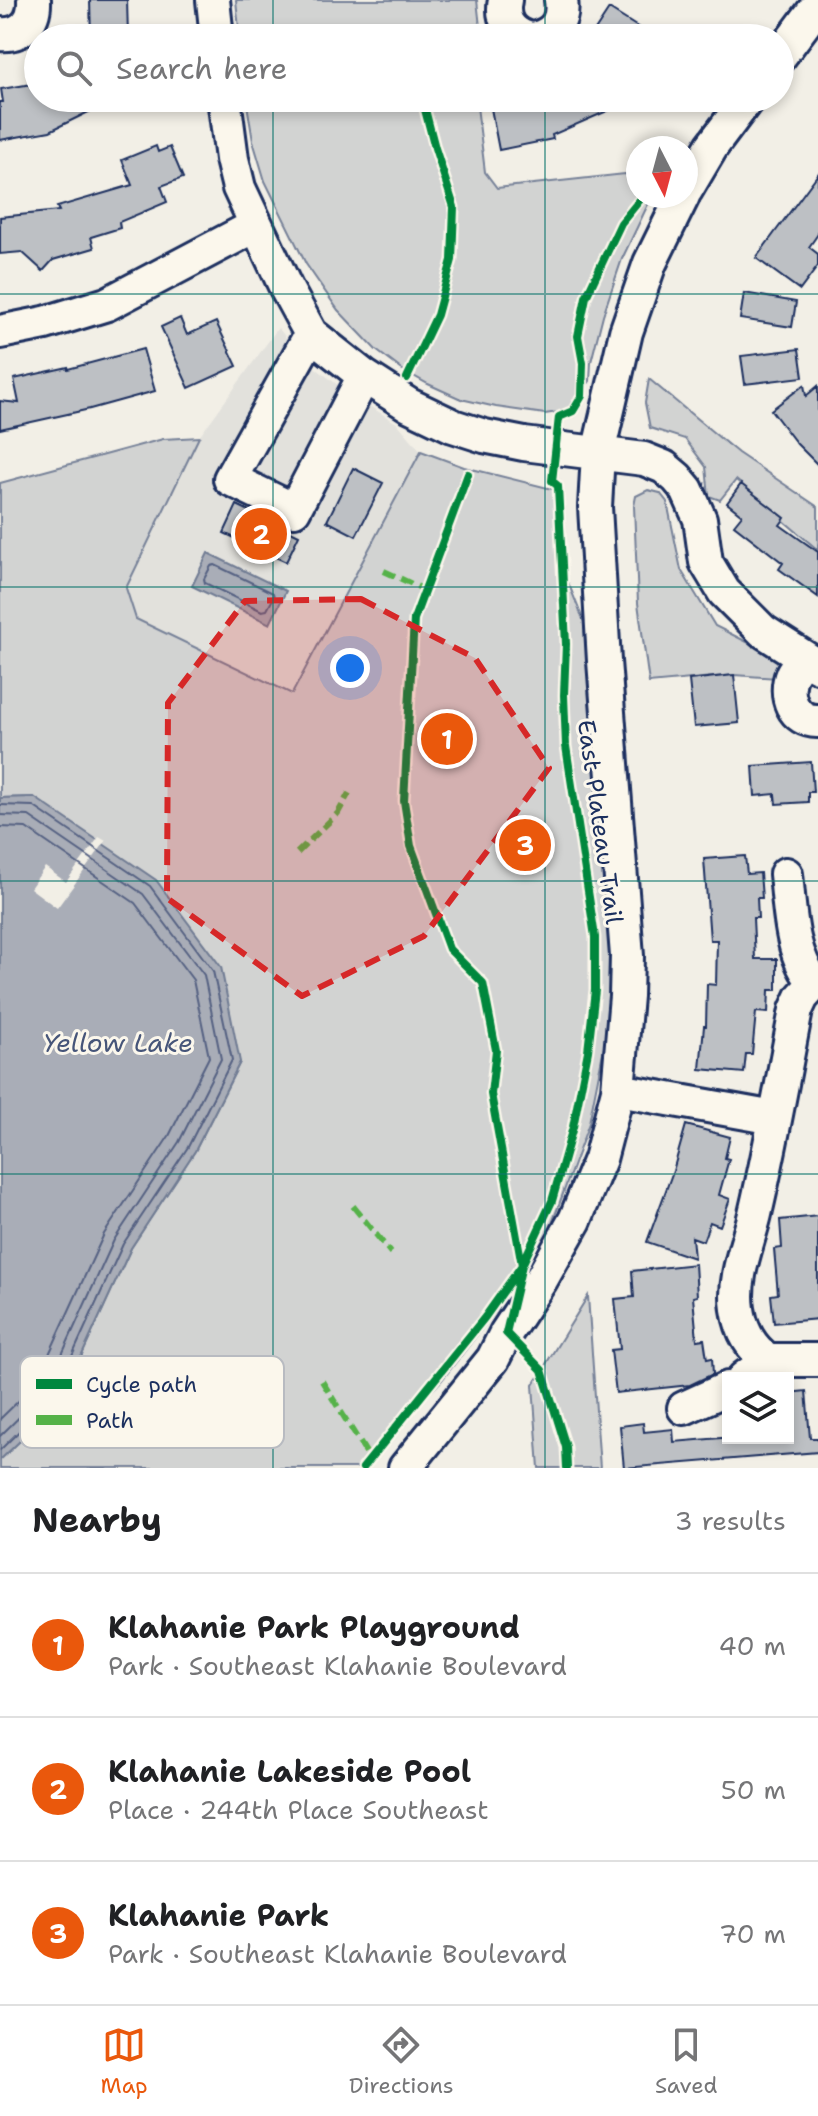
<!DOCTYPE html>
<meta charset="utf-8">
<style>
body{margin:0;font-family:"Shantell Sans",sans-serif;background:#f6f6f6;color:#202124}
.controls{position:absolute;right:24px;bottom:24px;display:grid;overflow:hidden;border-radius:0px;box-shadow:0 4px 12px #0003}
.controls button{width:72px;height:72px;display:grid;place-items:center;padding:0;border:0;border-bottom:2px solid #e0e0e0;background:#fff;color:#202124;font:40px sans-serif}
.compass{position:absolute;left:626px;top:136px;width:72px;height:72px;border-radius:50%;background:#fff;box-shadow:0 4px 12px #0003;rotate:174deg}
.you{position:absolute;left:350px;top:668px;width:28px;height:28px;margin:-20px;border:6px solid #fff;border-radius:50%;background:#1a73e8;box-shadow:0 0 0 12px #1a73e833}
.badge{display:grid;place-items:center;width:52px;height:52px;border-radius:50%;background:#ea580c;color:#fff;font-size:26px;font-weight:700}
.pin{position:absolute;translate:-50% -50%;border:4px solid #fff;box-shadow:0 2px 8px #0006}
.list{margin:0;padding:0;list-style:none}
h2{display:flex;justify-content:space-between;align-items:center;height:104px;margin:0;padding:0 32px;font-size:34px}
h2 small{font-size:26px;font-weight:400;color:#757577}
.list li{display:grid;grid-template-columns:52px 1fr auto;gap:24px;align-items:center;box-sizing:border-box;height:144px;padding:0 32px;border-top:2px solid #e0e0e0}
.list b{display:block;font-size:30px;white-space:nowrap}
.list p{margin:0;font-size:26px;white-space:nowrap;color:#757577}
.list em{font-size:26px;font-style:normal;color:#757577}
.icon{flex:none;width:44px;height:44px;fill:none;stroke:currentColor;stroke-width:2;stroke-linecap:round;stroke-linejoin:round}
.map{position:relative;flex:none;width:818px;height:1468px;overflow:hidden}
.search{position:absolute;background:#fff;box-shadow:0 4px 12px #0003;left:24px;right:24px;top:24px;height:88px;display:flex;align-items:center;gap:20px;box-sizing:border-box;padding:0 28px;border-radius:44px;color:#757577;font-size:30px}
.sheet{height:536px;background:#fff}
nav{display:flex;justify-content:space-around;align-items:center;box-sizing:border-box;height:112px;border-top:2px solid #e0e0e0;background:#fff;font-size:22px;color:#757577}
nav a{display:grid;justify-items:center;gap:4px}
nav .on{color:#ea580c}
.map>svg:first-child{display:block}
.built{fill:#e2e1dc}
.green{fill:#d2d3d2;stroke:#768198;stroke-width:2}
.water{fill:#a9adb7;stroke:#707b93;stroke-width:2}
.pier{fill:#f2efe6}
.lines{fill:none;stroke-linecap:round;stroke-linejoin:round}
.shore{stroke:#546182;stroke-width:2}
.building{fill:#bdc0c4;stroke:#1b2f5e;stroke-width:2}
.minor-casing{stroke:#1b2f5e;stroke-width:38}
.minor{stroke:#fbf7ec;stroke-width:32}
.quiet{stroke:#55b248;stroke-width:6;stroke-dasharray:12 6;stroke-linecap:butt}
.cycleway-casing{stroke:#fbf7ec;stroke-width:13}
.cycleway{stroke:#00873e;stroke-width:8}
.marked{fill:#d62828;fill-opacity:0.2;stroke:#d62828;stroke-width:6;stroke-dasharray:16 10;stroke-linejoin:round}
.grid{fill:none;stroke:#0f766e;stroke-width:2;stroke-opacity:0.55}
.labels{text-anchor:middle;stroke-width:6;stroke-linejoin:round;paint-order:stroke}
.street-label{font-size:24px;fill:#1b2f5e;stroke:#fbf7ec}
.water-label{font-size:26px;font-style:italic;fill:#465579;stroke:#fbf7ec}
.key{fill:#fbf7ec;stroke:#b8bbc1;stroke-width:2}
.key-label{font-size:22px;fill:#1b2f5e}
</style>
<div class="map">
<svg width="818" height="1468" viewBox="0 0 818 1468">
<rect width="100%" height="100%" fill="#f2efe6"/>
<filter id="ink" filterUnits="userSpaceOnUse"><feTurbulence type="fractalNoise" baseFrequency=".0125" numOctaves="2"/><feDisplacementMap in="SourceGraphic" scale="16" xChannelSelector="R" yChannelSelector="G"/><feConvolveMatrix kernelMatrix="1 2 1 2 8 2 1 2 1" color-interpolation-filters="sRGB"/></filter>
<g filter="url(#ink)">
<path class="built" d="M 278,328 L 304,359 L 347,392 L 398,424 L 421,451 L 292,695 L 136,619 L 126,588 L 199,437 Z"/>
<path class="green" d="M 236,0 L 477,0 L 481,36 L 480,38 L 240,38 Z
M 246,98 L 476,98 L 485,172 L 497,188 L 625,174 L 638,179 L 638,196 L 652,196 L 622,259 L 603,315 L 591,362 L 590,381 L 570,410 L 545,414 L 496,407 L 461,399 L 428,384 L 401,369 L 376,350 L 338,310 L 306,264 L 265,181 L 253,141 Z
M 649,379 L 738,453 L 818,507 L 818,550 L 736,480 L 720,500 L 709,496 L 706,467 L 685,439 L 650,428 L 645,403 Z
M 199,437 L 126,588 L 136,619 L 292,694 L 421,451 L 464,467 L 556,490 L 558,557 L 584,622 L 611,940 L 609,1022 L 589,1123 L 550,1229 L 527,1272 L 442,1380 L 361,1468 L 0,1468 L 0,1460 L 60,1403 L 131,1248 L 195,1151 L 240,1062 L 34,797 L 0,798 L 0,483 L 163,439 Z
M 648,490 L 660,493 L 667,502 L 681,570 L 715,626 L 749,643 L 781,654 L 777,678 L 734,675 L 649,683 L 638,603 L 634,506 L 636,496 Z
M 588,1296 L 600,1468 L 539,1468 L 533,1385 Z"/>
<path class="water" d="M 208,553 L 286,591 L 270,624 L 192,586 Z
M 34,797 L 156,880 L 221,967 L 240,1062 L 195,1151 L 131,1248 L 60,1403 L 0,1460 L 0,798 Z"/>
<path class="pier" d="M 99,837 L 106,841 L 57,908 L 30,888 L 45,867 L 66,882 Z"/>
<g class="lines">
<path class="shore" d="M 215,565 L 273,593 L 274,597 L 267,610 L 262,611 L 205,583 L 204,579 L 211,566 Z
M 0,805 L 33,806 L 150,886 L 213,971 L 232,1060 L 188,1147 L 123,1244 L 53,1398 L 0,1450
M 0,815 L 29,816 L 143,894 L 204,975 L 221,1059 L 179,1142 L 114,1240 L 45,1392 L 0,1436
M 0,827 L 26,828 L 135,903 L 193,980 L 209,1057 L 169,1136 L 104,1234 L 35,1385 L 0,1419"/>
</g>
<path class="building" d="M 90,0 L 127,0 L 128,36 L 91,37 Z
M 609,9 L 655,38 L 590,38 Z
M 38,83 L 38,98 L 117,98 L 50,131 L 0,140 L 0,102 L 3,102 L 1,89 Z
M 489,98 L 523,98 L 524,102 L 547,98 L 637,98 L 552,135 L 553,139 L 499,150 Z
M 156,146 L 158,152 L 170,147 L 183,178 L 161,186 L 167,202 L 119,222 L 120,228 L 91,237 L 94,248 L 53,260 L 43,271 L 22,252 L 0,254 L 0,217 L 59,211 L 57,207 L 132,185 L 122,160 Z
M 818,174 L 818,234 L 809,247 L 818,254 L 818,266 L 800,290 L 756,258 Z
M 744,293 L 796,302 L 792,327 L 740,319 Z
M 180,318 L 187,335 L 216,322 L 237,366 L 189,388 L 161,327 Z
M 143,349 L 155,391 L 90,409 L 0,429 L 0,401 L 19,403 L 14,379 L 68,367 L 68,369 Z
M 799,349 L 803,377 L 745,384 L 741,356 Z
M 804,385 L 806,396 L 818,386 L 818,465 L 797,444 L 771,410 Z
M 353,468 L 383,483 L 356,536 L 327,521 Z
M 741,484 L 785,518 L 780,525 L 818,552 L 818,597 L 779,569 L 783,563 L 734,525 L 742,515 L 727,503 Z
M 237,505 L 299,535 L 286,562 L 224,533 Z
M 734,675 L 739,723 L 694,727 L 689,680 Z
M 811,762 L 813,792 L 808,792 L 808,802 L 776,804 L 775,794 L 755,796 L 753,766 Z
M 745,856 L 747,874 L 760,873 L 762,898 L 757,898 L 758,918 L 753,918 L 755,959 L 777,959 L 777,990 L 769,990 L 768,1013 L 756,1012 L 752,1054 L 746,1054 L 744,1073 L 700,1069 L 704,1026 L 706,1026 L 707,984 L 716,985 L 717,940 L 710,940 L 704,859 Z
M 686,1125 L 730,1137 L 725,1158 L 729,1159 L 719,1195 L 730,1199 L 720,1226 L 710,1222 L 703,1241 L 692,1237 L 694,1258 L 647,1242 L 673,1171 Z
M 818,1216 L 818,1319 L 774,1323 L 771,1295 L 778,1294 L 774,1249 L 782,1248 L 780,1220 Z
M 695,1264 L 697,1296 L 693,1297 L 697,1340 L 704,1339 L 707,1359 L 712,1358 L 713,1374 L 690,1385 L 616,1393 L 611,1350 L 620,1349 L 615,1299 L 634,1297 L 632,1271 Z
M 806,1391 L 810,1438 L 818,1438 L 818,1452 L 624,1468 L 620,1426 L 643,1423 L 644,1432 L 673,1429 L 674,1442 L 721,1438 L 788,1438 L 788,1393 Z"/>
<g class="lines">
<g class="minor-casing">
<path id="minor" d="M 213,0 L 217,38
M 505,0 C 501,19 509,32 527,38
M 0,34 C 22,36 35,21 34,0
M 537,38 C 556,32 564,20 561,0
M 780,56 L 818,5
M 224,98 L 232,159 L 239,188 L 286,288 L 311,334 L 364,376 L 409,405 L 453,426 L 484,436 L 524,444 L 644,459 L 664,467 L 677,478 L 687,490 L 700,519 L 706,562 L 724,592 L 763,631 L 818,666
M 686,190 L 712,146 L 748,98
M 0,332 L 45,323 L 107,304 L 255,226
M 311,334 L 230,479 L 294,510 L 364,376
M 804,658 C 800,663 795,668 792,674 C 783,695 793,722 818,721
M 618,1090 L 775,1118
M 768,1360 C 751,1348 741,1330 738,1309 C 733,1277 748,1244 755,1214 C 771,1146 783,1078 796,1010 L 802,997 L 815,983 C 790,955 790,910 786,874
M 744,1378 L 768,1360 L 818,1360
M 684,1408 L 728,1388
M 405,1468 L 493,1359 L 506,1333 L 541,1280 L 575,1220 L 600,1159 L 618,1090 L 626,996 L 627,956 L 604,661 L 595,507 L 598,453 L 626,332 L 650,263 L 683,196"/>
</g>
<use href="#minor" class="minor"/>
<path class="quiet" d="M 384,571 L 425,590
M 297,853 L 338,813 L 349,793
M 353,1206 L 391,1253
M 322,1381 L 370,1459"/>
<g class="cycleway-casing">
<path id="cycleway" d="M 407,378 L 437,315 L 452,260 L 454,207 L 435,148 L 422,98
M 468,474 L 414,619 L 404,801 L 411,846 L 449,949 L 483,983 L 496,1050 L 491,1094 L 522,1265 L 506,1333 L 542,1370 L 566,1447 L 567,1468
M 363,1468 L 485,1317 L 522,1265 L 552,1201 L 573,1127 L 588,1051 L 595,990 L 595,937 L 566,746 L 564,695 L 566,644 L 558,486 L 552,481 L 559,417 L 573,411 L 582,396 L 583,363 L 578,336 L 586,297 L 621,223 L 643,196"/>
</g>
<use href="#cycleway" class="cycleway"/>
</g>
</g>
<path class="marked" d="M 361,599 L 475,658 L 549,768 L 424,936 L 302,996 L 167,898 L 168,703 L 245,601 Z"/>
<path class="grid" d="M 273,0 L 273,38M 545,0 L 545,38M 273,98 L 273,1468M 545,98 L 545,1468M 0,294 L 818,294M 0,587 L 818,587M 0,881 L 818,881M 0,1174 L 818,1174"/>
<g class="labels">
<g class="street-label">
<text transform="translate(600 822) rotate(82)" y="8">East Plateau Trail</text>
</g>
<g class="water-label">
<text x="118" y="1052">Yellow Lake</text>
</g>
</g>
<rect x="20" y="1356" width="264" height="92" rx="12" class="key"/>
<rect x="36" y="1379" width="36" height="10" fill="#00873e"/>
<rect x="36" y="1415" width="36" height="10" fill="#55b248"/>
<g class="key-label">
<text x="86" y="1392">Cycle path</text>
<text x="86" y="1428">Path</text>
</g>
</svg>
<div class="controls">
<button><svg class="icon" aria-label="layers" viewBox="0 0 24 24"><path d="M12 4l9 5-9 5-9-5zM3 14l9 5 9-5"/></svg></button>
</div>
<svg class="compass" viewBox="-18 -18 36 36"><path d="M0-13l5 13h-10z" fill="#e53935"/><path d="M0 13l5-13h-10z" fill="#757577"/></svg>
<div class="you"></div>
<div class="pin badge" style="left:447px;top:739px">1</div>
<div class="pin badge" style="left:261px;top:534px">2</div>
<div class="pin badge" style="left:525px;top:845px">3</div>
<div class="search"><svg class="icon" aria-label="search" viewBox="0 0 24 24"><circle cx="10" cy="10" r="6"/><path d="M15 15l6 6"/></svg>Search here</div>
</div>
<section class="sheet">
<h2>Nearby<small>3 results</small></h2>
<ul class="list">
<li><span class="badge">1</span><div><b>Klahanie Park Playground</b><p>Park · Southeast Klahanie Boulevard</p></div><em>40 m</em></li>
<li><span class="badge">2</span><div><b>Klahanie Lakeside Pool</b><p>Place · 244th Place Southeast</p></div><em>50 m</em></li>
<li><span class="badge">3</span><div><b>Klahanie Park</b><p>Park · Southeast Klahanie Boulevard</p></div><em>70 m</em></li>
</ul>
</section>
<nav>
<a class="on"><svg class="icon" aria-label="map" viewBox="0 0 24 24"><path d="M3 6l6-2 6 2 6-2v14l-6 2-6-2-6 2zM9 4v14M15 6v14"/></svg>Map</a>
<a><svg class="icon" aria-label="directions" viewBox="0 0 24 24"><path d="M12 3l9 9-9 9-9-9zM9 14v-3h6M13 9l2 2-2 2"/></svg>Directions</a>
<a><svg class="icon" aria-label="saved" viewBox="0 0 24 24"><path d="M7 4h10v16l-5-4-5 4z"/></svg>Saved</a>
</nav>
